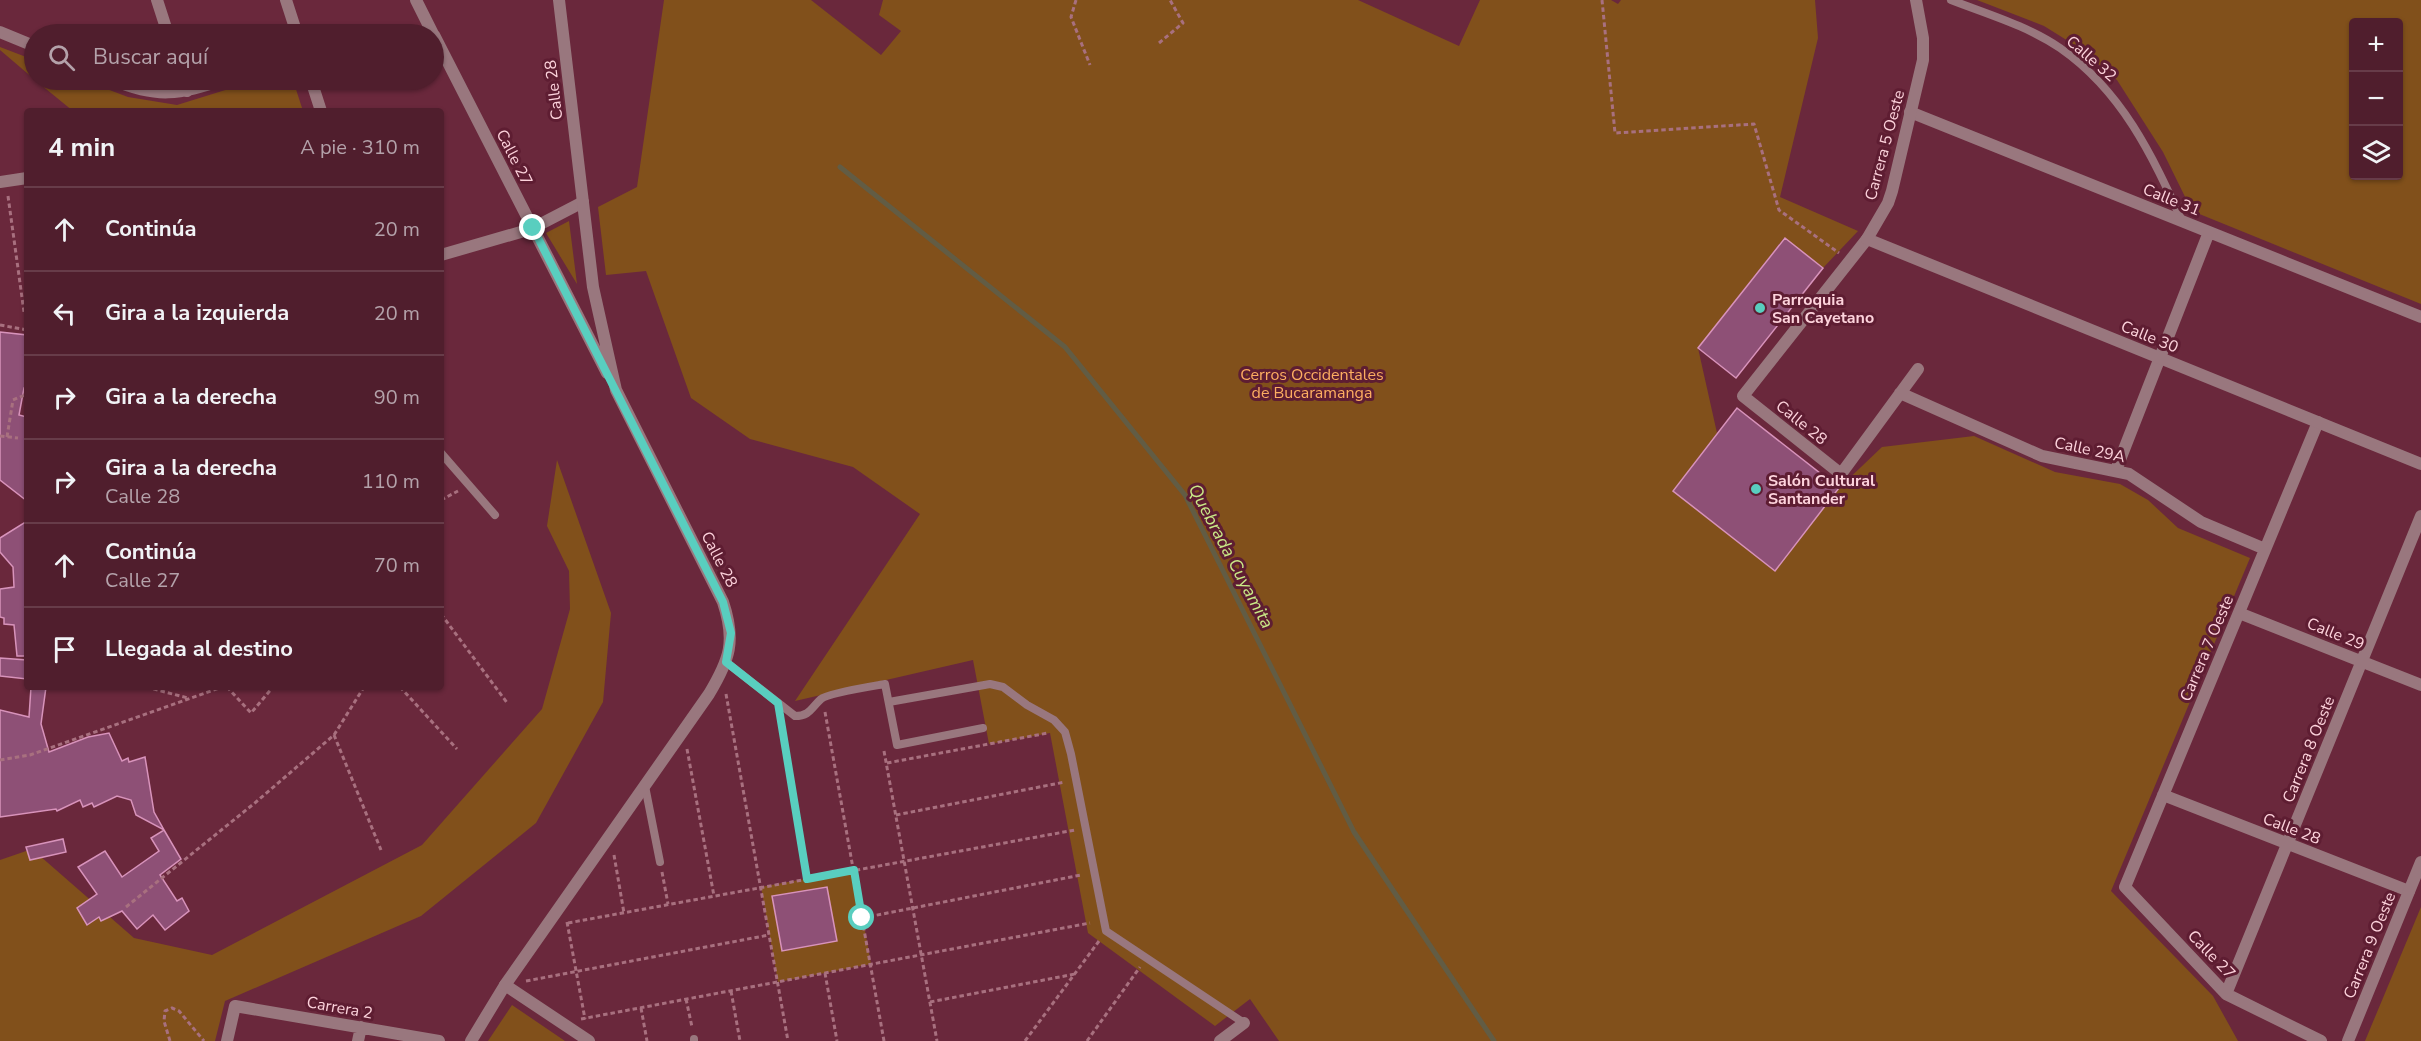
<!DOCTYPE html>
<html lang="es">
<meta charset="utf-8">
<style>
body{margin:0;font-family:"Nunito Sans",sans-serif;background:#5a2b39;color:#f1f3f6}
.controls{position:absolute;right:18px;top:18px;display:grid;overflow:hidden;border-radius:6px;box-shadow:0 2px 4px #0004}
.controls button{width:54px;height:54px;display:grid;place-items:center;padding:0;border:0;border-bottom:2px solid #673c49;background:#501e2d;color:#f1f3f6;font:30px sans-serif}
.stop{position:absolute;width:18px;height:18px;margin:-14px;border:4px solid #59cebf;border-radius:50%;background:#fff}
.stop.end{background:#59cebf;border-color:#fff;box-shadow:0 2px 6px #0008}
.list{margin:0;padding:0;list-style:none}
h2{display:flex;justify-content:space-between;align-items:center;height:78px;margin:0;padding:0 24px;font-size:26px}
h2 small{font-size:20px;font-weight:400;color:#b4a2aa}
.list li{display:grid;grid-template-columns:39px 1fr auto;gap:18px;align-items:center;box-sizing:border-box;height:84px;padding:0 24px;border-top:2px solid #673c49}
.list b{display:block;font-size:22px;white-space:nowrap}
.list p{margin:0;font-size:20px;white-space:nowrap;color:#b4a2aa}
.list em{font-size:20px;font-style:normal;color:#b4a2aa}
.icon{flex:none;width:33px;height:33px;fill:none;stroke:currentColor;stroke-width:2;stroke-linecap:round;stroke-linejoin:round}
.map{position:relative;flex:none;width:2421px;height:1041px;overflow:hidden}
.search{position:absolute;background:#501e2d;box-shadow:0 2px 4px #0004;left:24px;top:24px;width:420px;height:66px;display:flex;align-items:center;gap:15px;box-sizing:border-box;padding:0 21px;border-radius:33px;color:#b4a2aa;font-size:22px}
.panel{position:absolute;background:#501e2d;box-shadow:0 2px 4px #0004;left:24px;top:108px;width:420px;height:582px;border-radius:6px}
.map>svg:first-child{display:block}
.green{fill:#81501b;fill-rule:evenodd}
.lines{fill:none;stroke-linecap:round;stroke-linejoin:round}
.stream{stroke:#625c44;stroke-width:5}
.building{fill:#8e5076;stroke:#d893bb;stroke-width:1.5}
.path{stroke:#a8707f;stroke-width:3;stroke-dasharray:4.5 3;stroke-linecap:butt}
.service{stroke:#99777e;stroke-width:8}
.minor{stroke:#99777e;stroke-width:12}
.tertiary{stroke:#99777e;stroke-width:12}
.route{stroke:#59cebf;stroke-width:8}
.poi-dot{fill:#59cebf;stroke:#5e1d32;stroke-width:2}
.labels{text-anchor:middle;stroke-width:6;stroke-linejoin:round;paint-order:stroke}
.street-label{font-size:16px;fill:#fdd3dc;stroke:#5e1d32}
.poi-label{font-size:16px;font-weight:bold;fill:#fdd3dc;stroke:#5e1d32;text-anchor:start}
.park-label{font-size:16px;fill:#fdae61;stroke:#5e1d32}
.water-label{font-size:18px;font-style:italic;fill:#caea87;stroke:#5e1d32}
</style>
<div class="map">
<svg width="2421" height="1041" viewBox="0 0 2421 1041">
<rect width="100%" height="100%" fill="#6a283c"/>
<path class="green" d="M 664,0 L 811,0 L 881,55 L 901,31 L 879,15 L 883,0 L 1358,0 L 1459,46 L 1480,0 L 1611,0 L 1618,4 L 1621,0 L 1815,0 L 1818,38 L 1780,197 L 1858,231 L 1823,268 L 1784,238 L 1698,348 L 1717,433 L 1673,491 L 1775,571 L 1839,488 L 1882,447 L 1974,436 L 2055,472 L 2120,484 L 2148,500 L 2178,528 L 2250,558 L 2111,891 L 2213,996 L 2238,1041 L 1279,1041 L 1250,999 L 1215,1026 L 1088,933 L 1050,733 L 989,744 L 973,660 L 795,701 L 920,514 L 853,467 L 750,439 L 691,398 L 646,271 L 606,275 L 598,207 L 637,187 Z
M 1977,0 L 2421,0 L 2421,304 L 2192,211 L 2163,152 L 2117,80 L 2081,49 L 2044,26 ZM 2354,22 L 2398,22 L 2398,176 L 2354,176 Z
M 0,47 L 34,60 L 34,79 L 0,50 Z
M 35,80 L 83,80 L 128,97 L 177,105 L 258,80 L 293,80 L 303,111 L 73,111 Z
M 569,221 L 577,284 L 546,233 Z
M 557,460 L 611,613 L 603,702 L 536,823 L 421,916 L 225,1001 L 215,1041 L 0,1041 L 0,860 L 32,849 L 134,938 L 212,955 L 422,845 L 542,709 L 570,609 L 569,571 L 547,526 Z
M 854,870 L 871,964 L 778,982 L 761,887 Z
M 2421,907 L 2421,1041 L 2365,1041 Z
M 512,1005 L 565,1041 L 488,1041 Z"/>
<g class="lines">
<path class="stream" d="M 840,167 L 1065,347 L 1185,495 L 1354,832 L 1494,1041"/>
</g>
<path class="building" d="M 1785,238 L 1823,268 L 1736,378 L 1698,348 Z
M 0,332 L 27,335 L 27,388 L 24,388 L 19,415 L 27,417 L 27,501 L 0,480 Z
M 1737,408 L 1839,488 L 1775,571 L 1673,491 Z
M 27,521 L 27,656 L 17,656 L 14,625 L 4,624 L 4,618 L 0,617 L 0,589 L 14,587 L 13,567 L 0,552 L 0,538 Z
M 0,658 L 27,660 L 27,679 L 0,676 Z
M 31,687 L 46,687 L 41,724 L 49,752 L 88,737 L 109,733 L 122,761 L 128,758 L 129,762 L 145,757 L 154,812 L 164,830 L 136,815 L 131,800 L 117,796 L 94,807 L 92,803 L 83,807 L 80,800 L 57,811 L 56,809 L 0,817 L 0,710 L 29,717 Z
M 164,830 L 181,859 L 160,875 L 177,901 L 182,898 L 189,911 L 165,930 L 153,915 L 137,929 L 122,911 L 101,921 L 99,917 L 87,925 L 77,908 L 97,894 L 78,867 L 105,851 L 122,877 L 159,851 L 151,838 Z
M 63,839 L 66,852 L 30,860 L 26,847 Z
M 827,887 L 837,941 L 782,951 L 772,896 Z"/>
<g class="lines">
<path class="path" d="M 1076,0 L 1071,17 L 1090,65
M 1602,0 L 1615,133 L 1754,124 L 1779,210 L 1839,253
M 1159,43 L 1183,23 L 1170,0
M 8,196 L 24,312 L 27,315
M 0,325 L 27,330
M 0,436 L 18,438
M 7,437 L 13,400 L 27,394
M 441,500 L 458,491
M 441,614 L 508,704
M 146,687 L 188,698
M 227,687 L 251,713 L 273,687
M 400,687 L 457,749
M 726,694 L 788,1041
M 825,712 L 884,1041
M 781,721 L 807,879
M 334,735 L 381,850
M 687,749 L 714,896
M 884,751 L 937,1041
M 0,760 L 30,755 L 222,687
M 887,763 L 1048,733
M 896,815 L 1065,782
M 614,855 L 624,913
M 662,872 L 668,904
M 126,907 L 256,802 L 334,735 L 364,687
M 862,918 L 1081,875
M 567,922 L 585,1019
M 568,923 L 1075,830
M 825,973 L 837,1041
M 526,981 L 769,935
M 731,991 L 740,1041
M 686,999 L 692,1027
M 930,1002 L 1075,974
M 641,1008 L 647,1041
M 581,1019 L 1090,923
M 170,1041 L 164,1021 L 165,1011 L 172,1008 L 179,1011 L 204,1041
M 1025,1041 L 1099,941
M 1087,1041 L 1140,967"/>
<path class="service" d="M 1951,0 C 1987,14 2028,26 2060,48 C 2122,91 2152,155 2182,221
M 441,453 L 495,515
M 726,662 L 795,716 C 810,716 811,708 821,699 C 828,693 874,686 885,684 L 897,745 L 983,728
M 889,702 L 990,684 L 1003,687 L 1027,705 L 1054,720 L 1065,732 L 1071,754 L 1106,931 L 1244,1023
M 645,786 L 660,862
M 694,1039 L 694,1041"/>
<path class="minor" d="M 157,0 L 168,34
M 286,0 L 297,34
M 0,32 L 34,46
M 113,80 C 159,99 178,94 223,80
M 183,80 L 187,91
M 311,80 L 321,111
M 1910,112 L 2421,317
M 0,182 L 27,178
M 1867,239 L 1743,396 L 1841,474 L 1918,369
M 441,255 L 531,229 L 583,202
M 1900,393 L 2042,456 L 2129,474 L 2201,522 L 2265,549
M 2318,422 L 2125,887 L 2226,994 L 2321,1041
M 2116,470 L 2209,232
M 2239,613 L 2421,685
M 2163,795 L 2409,891
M 2226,994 L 2421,516
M 227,1041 L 235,1006 L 439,1041
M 358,1041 L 361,1027
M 471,1041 L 505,985
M 1220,1041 L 1244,1023"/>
<path class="tertiary" d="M 416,0 L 433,34
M 559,0 L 593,287 L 616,390 L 723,602 C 736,641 730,659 709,694 L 505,985 L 589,1041
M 1916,0 L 1923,38 L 1923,60 L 1892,191 L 1888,203 L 1867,239 L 2421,464
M 434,35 L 607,373
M 2348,1041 L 2421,862"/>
</g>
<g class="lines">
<path class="route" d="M 533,228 L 723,602 L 731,633 L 726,662 L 778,703 L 807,879 L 854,870 L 862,918"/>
</g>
<g class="poi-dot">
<circle cx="1760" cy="308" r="6"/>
<circle cx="1756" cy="489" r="6"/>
</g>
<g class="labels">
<g class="street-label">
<text transform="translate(2092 58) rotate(41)" y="6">Calle 32</text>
<text transform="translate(553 90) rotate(-97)" y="6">Calle 28</text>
<text transform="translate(1884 145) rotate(-75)" y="6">Carrera 5 Oeste</text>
<text transform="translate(515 157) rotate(63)" y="6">Calle 27</text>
<text transform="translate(2172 199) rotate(22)" y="6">Calle 31</text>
<text transform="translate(2150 336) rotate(22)" y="6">Calle 30</text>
<text transform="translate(1802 422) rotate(39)" y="6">Calle 28</text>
<text transform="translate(2090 449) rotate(12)" y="6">Calle 29A</text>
<text transform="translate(720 559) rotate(63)" y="6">Calle 28</text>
<text transform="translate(2336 633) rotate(22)" y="6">Calle 29</text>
<text transform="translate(2206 648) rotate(-67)" y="6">Carrera 7 Oeste</text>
<text transform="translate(2308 749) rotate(-68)" y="6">Carrera 8 Oeste</text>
<text transform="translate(2292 828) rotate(21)" y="6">Calle 28</text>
<text transform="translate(2369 945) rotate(-68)" y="6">Carrera 9 Oeste</text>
<text transform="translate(2212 954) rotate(46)" y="6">Calle 27</text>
<text transform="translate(340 1007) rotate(10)" y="6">Carrera 2</text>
</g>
<g class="poi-label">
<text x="1772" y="305">Parroquia<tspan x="1772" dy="18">San Cayetano</tspan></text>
<text x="1768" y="486">Salón Cultural<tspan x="1768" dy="18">Santander</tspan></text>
</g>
<g class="park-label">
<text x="1312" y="380">Cerros Occidentales<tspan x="1312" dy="18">de Bucaramanga</tspan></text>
</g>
<g class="water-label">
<text transform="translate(1231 556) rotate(62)" y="6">Quebrada Cuyamita</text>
</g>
</g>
</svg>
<div class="controls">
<button>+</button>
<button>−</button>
<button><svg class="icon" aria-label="layers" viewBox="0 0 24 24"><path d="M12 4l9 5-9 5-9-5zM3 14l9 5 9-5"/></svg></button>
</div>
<div class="stop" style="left:862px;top:918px"></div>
<div class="stop end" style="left:533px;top:228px"></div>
<div class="search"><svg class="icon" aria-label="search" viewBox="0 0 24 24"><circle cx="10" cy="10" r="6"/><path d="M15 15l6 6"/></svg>Buscar aquí</div>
<section class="panel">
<h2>4 min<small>A pie · 310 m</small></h2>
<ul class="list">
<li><svg class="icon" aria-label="ahead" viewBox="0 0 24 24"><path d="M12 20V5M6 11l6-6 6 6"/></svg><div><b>Continúa</b></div><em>20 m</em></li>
<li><svg class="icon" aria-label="left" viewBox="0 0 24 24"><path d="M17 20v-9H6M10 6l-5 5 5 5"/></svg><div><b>Gira a la izquierda</b></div><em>20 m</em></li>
<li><svg class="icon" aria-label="right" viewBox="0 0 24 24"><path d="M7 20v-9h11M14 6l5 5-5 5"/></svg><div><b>Gira a la derecha</b></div><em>90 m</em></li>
<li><svg class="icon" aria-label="right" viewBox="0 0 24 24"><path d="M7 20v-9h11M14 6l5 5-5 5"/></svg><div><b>Gira a la derecha</b><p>Calle 28</p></div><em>110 m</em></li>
<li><svg class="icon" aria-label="ahead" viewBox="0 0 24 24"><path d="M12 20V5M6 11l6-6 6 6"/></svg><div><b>Continúa</b><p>Calle 27</p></div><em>70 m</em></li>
<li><svg class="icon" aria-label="arrive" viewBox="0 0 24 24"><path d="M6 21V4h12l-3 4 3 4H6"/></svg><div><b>Llegada al destino</b></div></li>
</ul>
</section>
</div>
